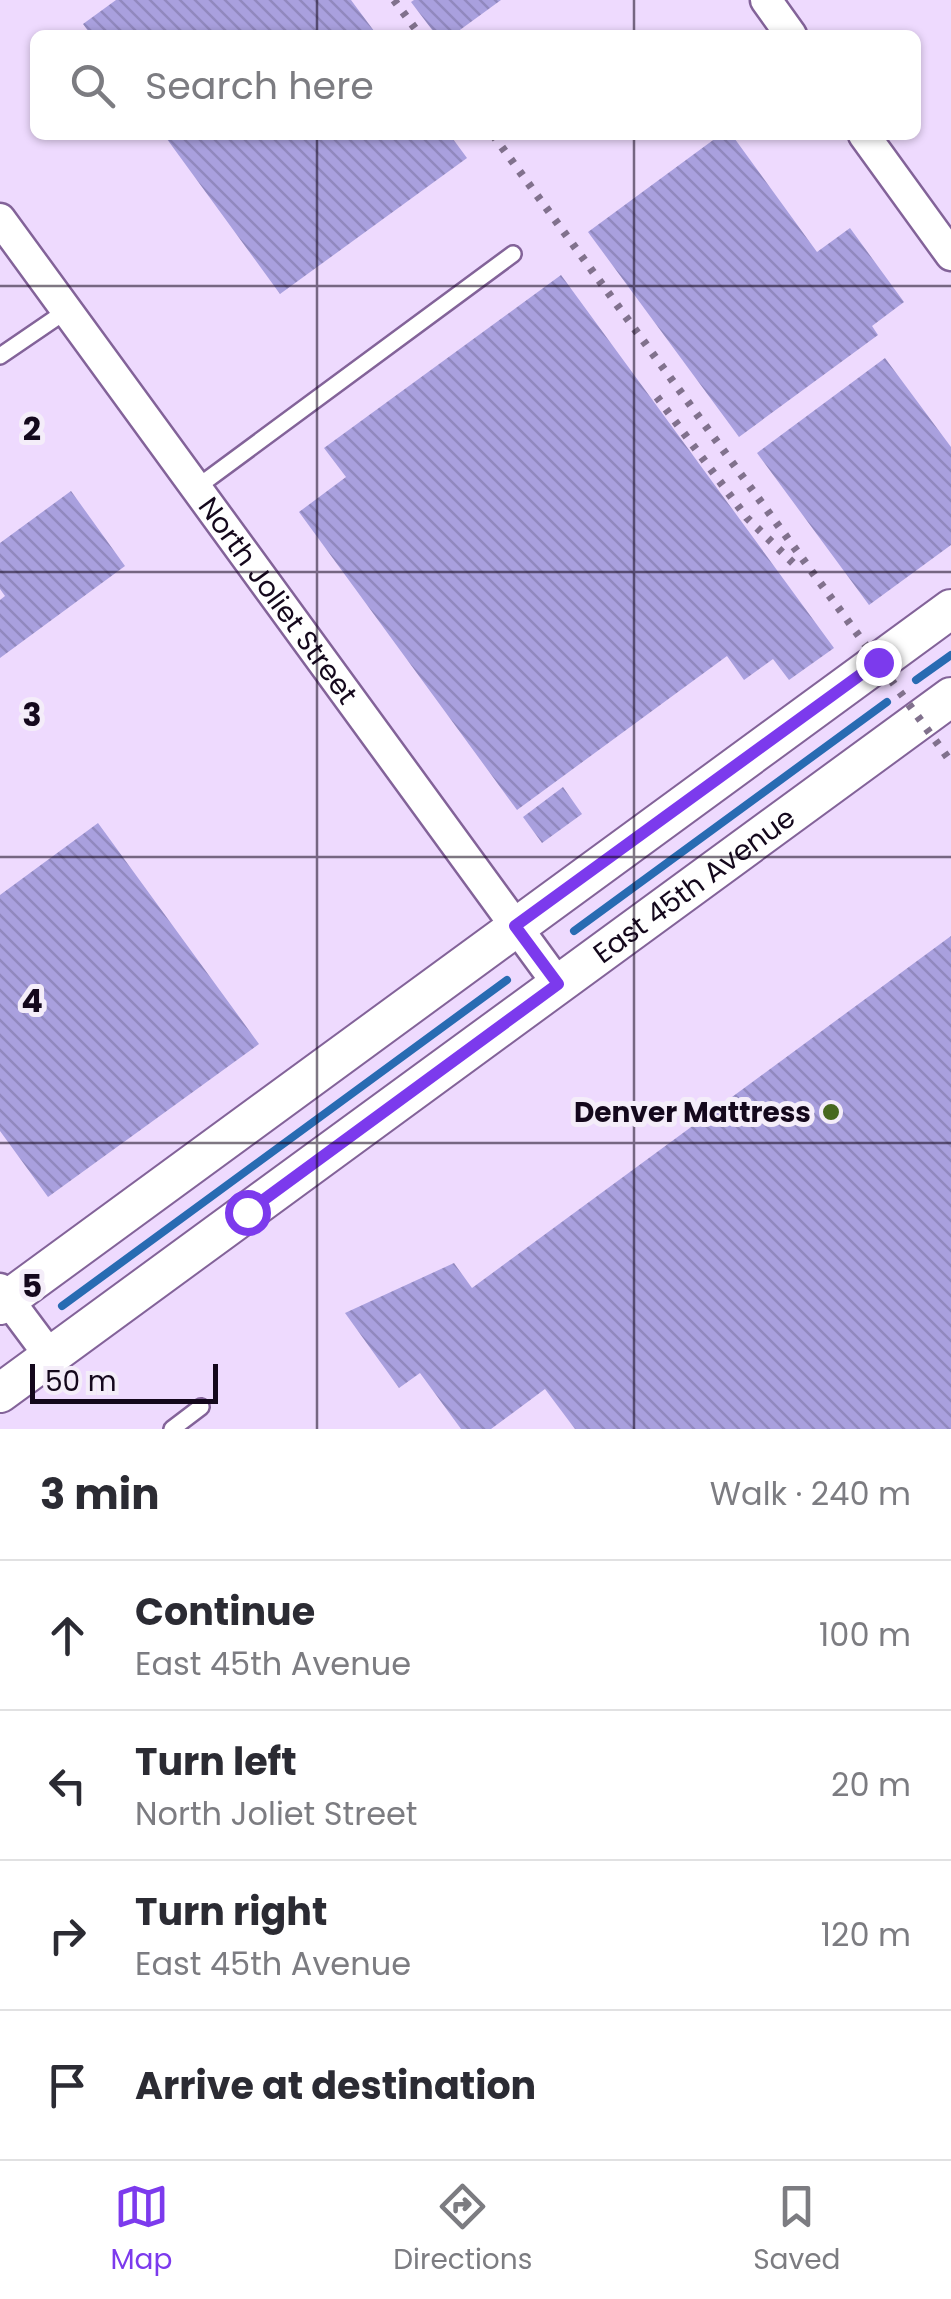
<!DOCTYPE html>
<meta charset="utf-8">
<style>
body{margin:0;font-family:Poppins,sans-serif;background:#f2f2f3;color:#2b2b33}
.scale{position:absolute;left:30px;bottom:25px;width:188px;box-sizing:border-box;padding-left:10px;border:5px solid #14081c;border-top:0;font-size:28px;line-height:35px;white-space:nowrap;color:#14081c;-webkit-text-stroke:8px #f4edf9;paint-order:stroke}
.stop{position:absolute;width:30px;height:30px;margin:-22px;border:8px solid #7c3aed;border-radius:50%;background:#fff}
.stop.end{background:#7c3aed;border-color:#fff;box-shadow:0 2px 10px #0008}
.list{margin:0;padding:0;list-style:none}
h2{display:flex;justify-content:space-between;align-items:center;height:130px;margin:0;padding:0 40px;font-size:42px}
h2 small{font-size:32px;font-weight:400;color:#7c7c81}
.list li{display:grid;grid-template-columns:65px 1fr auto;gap:30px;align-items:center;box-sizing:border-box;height:150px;padding:0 40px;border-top:2px solid #e1e1e2}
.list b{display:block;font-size:38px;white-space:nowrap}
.list p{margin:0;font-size:32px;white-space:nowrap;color:#7c7c81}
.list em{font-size:32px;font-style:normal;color:#7c7c81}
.icon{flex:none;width:55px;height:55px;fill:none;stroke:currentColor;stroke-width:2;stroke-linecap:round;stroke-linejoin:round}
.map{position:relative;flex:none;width:951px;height:1429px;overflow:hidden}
.search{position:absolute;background:#fff;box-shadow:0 2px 8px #0004;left:30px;right:30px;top:30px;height:110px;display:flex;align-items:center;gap:25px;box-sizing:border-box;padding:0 35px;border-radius:15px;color:#7c7c81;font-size:38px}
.sheet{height:730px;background:#fff}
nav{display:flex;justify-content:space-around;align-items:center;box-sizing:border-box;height:140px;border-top:2px solid #e1e1e2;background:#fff;font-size:28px;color:#7c7c81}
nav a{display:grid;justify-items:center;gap:5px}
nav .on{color:#7c3aed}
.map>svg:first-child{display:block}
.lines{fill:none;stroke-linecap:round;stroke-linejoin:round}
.stream{stroke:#286bb2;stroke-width:8}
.building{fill:url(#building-back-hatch)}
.service-casing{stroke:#836399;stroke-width:20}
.minor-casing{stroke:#836399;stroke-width:35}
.tertiary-casing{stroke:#836399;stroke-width:42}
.service{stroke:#fff;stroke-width:15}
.minor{stroke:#fff;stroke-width:30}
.tertiary{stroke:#fff;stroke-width:38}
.rail{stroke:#81718d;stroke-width:8;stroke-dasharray:5 10;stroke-linecap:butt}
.route{stroke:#7c3aed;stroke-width:12}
.grid{fill:none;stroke:#14081c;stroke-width:2.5;stroke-opacity:0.55}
.poi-dot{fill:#47681f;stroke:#f4edf9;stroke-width:4}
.labels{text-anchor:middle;stroke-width:10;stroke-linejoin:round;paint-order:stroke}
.street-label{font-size:28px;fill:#14081c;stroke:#f4edf9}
.poi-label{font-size:28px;font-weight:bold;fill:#14081c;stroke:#f4edf9;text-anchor:end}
.grid-label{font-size:32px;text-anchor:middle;font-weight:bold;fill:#14081c;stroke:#f4edf9;stroke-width:10;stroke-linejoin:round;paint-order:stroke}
</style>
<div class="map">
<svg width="951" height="1429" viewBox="0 0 951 1429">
<defs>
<pattern id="building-back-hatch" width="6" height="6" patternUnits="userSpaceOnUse" patternTransform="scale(2.5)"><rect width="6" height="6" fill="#a9a0de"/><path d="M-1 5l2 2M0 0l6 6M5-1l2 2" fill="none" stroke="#9188be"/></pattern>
</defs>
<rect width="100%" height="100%" fill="#eedafe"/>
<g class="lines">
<path class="stream" d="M 916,680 L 951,655
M 574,931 L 887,702
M 62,1306 L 507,980"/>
</g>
<path class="building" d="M 116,0 L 351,0 L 377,35 L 91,35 L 83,24 Z
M 414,0 L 501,0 L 453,35 L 436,35 L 411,2 Z
M 164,135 L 450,135 L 467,158 L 280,294 Z
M 720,135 L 732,135 L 817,252 L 850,228 L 904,302 L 872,326 L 878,335 L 739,437 L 588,232 Z
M 561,275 L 834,648 L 789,680 L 773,659 L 744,680 L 727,656 L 517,810 L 299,512 L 346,477 L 324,448 Z
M 885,358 L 951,447 L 951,545 L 869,605 L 757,453 Z
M 71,491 L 125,566 L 0,658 L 0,600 L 5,596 L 0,589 L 0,543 Z
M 563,787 L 582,814 L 542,843 L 523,817 Z
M 98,823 L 259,1044 L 48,1197 L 0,1131 L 0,895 Z
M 951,936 L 951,1429 L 575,1429 L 545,1389 L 491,1429 L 461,1429 L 420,1373 L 399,1388 L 345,1313 L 454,1263 L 472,1288 Z"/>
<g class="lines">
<g class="service-casing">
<path id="service" d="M 0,356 L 66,311
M 196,488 L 513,254
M 172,1429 L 201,1407"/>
</g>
<g class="minor-casing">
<g id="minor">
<path d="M 766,0 L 791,35"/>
<path d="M 864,135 L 951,255"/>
<path id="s1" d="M 0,219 L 558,984"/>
<path d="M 0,1289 L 50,1356"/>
</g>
</g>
<g class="tertiary-casing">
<g id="tertiary">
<path d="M 0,1305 L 951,609"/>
<path id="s2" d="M 0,1393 L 951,697"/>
</g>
</g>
<use href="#service" class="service"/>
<use href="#minor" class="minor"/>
<use href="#tertiary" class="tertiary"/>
<path class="rail" d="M 394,0 L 420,35
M 493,135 L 951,762
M 657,397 L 747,518 L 796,566"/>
</g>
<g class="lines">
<path class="route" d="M 247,1212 L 558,984 L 515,926 L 878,662"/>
</g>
<path class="grid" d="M 317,0 L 317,35M 634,0 L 634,35M 317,135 L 317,1429M 634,135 L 634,1429M 0,286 L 951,286M 0,572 L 951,572M 0,857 L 951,857M 0,1143 L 951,1143"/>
<circle class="poi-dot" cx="831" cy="1112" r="10"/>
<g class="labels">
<g class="street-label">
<text dy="10" stroke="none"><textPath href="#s1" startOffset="472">North Joliet Street</textPath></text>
<text dy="10" stroke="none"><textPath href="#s2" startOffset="860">East 45th Avenue</textPath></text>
</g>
<g class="poi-label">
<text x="811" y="1122">Denver Mattress</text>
</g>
</g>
<g class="grid-label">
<text x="32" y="440">2</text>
<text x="32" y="726">3</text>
<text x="32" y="1012">4</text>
<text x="32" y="1297">5</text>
</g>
</svg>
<div class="scale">50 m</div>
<div class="stop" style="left:247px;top:1212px"></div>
<div class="stop end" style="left:878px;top:662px"></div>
<div class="search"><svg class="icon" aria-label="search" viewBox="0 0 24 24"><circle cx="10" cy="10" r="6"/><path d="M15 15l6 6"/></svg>Search here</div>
</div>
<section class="sheet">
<h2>3 min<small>Walk · 240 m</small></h2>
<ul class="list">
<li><svg class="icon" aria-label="ahead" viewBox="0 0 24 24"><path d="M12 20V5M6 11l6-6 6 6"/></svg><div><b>Continue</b><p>East 45th Avenue</p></div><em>100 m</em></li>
<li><svg class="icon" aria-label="left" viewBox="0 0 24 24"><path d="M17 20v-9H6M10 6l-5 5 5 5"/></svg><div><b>Turn left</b><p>North Joliet Street</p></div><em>20 m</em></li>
<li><svg class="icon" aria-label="right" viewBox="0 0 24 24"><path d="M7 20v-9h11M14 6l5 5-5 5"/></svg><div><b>Turn right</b><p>East 45th Avenue</p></div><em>120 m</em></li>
<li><svg class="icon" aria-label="arrive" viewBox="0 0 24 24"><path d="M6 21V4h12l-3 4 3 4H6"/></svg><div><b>Arrive at destination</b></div></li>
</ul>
</section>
<nav>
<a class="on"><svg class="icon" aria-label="map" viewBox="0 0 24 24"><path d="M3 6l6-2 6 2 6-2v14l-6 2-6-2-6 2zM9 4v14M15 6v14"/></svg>Map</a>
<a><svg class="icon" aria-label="directions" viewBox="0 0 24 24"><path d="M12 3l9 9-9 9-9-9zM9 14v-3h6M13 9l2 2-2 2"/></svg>Directions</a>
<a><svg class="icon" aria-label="saved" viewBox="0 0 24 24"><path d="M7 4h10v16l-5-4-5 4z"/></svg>Saved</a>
</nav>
